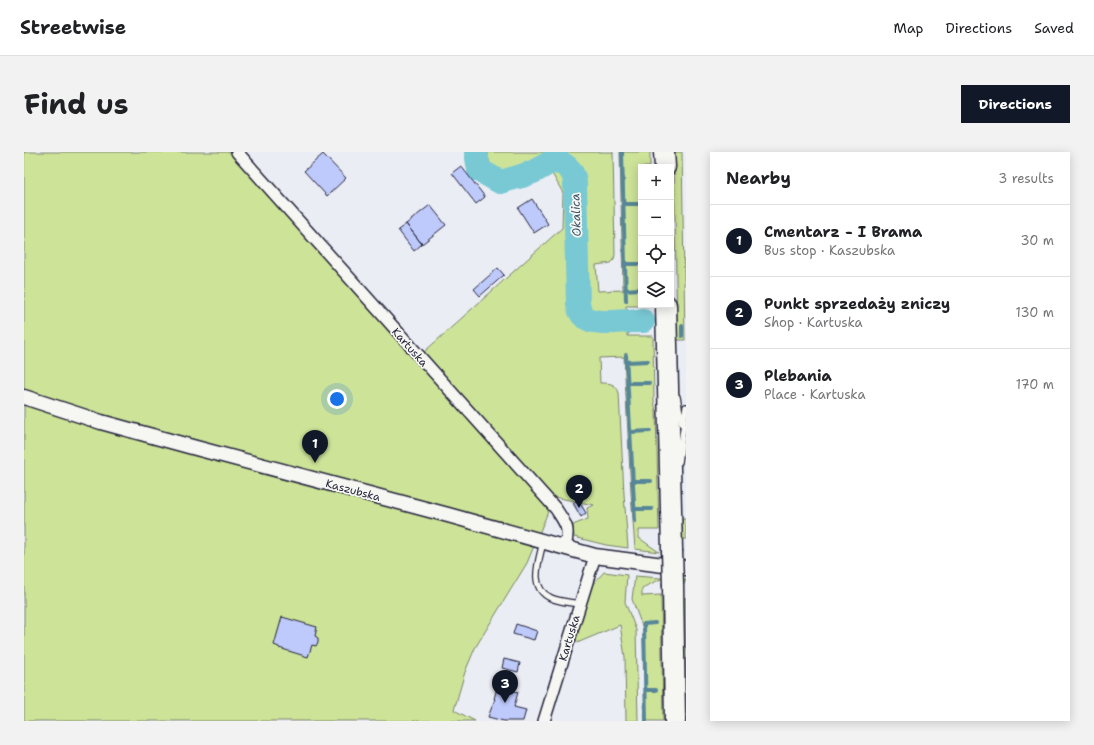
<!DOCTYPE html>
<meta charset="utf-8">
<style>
body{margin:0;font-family:"Shantell Sans",sans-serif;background:#f2f2f2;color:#202124}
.controls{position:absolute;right:12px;top:12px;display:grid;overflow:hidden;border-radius:0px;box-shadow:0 2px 10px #0003}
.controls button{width:36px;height:36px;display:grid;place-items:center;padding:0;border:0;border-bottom:1px solid #e0e0e0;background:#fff;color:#202124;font:20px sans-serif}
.you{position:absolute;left:313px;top:247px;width:14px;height:14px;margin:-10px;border:3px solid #fff;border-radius:50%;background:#1a73e8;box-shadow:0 0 0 6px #1a73e833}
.badge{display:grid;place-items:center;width:26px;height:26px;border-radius:50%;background:#111827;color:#fff;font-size:13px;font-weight:700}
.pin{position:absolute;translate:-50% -33px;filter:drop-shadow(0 1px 2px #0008)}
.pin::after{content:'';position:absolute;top:21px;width:14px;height:12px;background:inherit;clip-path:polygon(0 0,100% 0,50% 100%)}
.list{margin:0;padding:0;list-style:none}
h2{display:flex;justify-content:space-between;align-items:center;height:52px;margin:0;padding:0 16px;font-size:17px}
h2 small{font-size:13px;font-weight:400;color:#757577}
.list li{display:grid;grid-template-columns:26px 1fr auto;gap:12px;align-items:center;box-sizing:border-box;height:72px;padding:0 16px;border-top:1px solid #e0e0e0}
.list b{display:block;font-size:15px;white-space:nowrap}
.list p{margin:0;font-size:13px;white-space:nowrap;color:#757577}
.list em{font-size:13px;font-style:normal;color:#757577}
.icon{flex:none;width:22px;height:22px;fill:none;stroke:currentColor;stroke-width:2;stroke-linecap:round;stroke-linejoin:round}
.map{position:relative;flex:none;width:662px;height:569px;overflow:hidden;border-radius:0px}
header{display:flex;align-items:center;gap:24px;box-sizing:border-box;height:56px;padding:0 20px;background:#fff;border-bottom:1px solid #e0e0e0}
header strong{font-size:19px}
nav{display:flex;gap:22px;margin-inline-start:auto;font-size:14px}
.intro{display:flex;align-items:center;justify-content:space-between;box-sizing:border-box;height:96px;padding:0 24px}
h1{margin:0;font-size:28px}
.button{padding:10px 18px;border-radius:0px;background:#111827;color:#fff;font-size:14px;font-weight:700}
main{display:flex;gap:24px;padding:0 24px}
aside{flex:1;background:#fff;border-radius:0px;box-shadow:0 2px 10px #0003}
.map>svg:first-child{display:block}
.green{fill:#cde398;stroke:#78826a}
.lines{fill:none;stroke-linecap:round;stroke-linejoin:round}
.stream{stroke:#568697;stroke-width:4}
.river{stroke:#79c9d5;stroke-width:24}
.building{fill:#becafb;stroke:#22223b}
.service-casing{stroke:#22223b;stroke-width:8}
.minor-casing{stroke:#22223b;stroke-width:14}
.tertiary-casing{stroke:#22223b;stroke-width:17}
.motorway-casing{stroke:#22223b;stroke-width:23}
.service{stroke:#f6f6f2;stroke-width:5.5}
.minor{stroke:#f6f6f2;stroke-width:11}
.tertiary{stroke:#f6f6f2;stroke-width:14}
.motorway{stroke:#f6f6f2;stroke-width:20}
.motorway-bridge-casing{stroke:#22223b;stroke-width:23;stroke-linecap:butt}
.motorway-bridge{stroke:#f6f6f2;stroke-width:20}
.labels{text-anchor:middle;stroke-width:3.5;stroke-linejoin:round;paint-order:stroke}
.street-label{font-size:11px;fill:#22223b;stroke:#f6f6f2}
.water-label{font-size:12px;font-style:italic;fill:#3c5469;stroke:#f6f6f2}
</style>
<header>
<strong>Streetwise</strong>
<nav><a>Map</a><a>Directions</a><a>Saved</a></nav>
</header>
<div class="intro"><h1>Find us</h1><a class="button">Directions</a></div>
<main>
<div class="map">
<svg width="662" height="569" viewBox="0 0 662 569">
<rect width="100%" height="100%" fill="#ebedf4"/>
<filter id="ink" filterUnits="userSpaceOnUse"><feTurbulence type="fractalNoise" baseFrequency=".025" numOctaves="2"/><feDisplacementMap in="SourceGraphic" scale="8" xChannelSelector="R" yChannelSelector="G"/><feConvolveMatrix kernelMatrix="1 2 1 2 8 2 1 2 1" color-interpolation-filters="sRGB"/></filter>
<g filter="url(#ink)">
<path class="green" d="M 0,0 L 216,0 L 400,200 L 538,76 L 539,41 L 526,18 L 517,20 L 516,13 L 498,17 L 469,21 L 464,5 L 464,0 L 589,0 L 591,102 L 590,108 L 587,111 L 572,113 L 574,139 L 599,138 L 596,0 L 626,0 L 626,15 L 617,15 L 617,153 L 628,154 L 602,154 L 602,157 L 604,157 L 604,164 L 617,163 L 619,169 L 617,175 L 604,175 L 605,182 L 603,182 L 603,184 L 629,184 L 630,249 L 632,259 L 635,378 L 615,378 L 615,386 L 635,400 L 611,397 L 607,341 L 600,205 L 575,206 L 576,231 C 585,231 592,231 595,241 L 600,342 L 604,396 L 582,393 L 550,385 L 549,373 L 564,367 L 563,356 L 570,353 L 530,345 L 503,411 L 451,496 L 441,520 L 430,558 L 451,569 L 0,569 Z
M 650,0 L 658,0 L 661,188 L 653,188 Z
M 658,367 L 662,367 L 662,387 L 658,387 Z
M 580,420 L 603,423 L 601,450 L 612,478 L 614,569 L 602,569 L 601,505 L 596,473 L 553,491 L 552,486 L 568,433 Z
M 611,424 L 662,428 L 662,430 L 637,427 L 618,436 L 618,444 L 637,443 L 639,569 L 621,569 L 619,477 L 608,447 Z
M 660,445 L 662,446 L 662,569 L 661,569 Z"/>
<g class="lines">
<path class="stream" d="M 528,0 L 529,11
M 598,0 L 602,149
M 599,52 L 617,52
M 600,112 L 617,112
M 601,138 L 615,137
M 658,174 L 658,184
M 602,203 L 611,369
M 603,210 L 624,209
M 603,231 L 625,231
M 606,280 L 626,279
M 608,329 L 627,329
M 610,357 L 628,357
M 622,538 L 632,538
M 622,569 L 620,472 L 631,471"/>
<path class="river" d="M 452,0 L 455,18 L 476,30 C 486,27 496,25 506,21 C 513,19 519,14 525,11 C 539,7 550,18 551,31 L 554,152 C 557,172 575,170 591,170 C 601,169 610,169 619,169"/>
</g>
<path class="building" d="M 299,2 L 322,26 L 303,44 L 280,19 Z
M 437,14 L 461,45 L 452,52 L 428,21 Z
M 508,47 L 524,72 L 510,81 L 494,56 Z
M 406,53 L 422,73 L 398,92 L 382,72 Z
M 382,72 L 398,92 L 390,99 L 374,78 Z
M 474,116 L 480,123 L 456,144 L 450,137 Z
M 554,348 L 562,361 L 557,365 L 549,351 Z
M 258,465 L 293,475 L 291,484 L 294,486 L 294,490 L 292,494 L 288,493 L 284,505 L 255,496 L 255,495 L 250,493 Z
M 492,472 L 513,479 L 510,488 L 489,482 Z
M 480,507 L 496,511 L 494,520 L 478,516 Z
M 474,532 L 485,535 L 484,537 L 494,540 L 490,555 L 502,558 L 499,569 L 480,569 L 464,565 L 471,547 L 470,547 Z"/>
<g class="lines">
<g class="service-casing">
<path id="service" d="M 653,245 L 658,272
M 655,310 L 662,255
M 519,390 C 515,409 504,436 527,446 C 536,450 546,450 555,452"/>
</g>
<g class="minor-casing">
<path id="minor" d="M 213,0 L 532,357 C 542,373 546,375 541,395
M 520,569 L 571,404"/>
</g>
<g class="tertiary-casing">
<path id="tertiary" d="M 0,245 L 77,270 L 172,296 L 424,363 L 571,404 L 662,416"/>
</g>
<g class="motorway-casing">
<path id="motorway" d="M 640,0 L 641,15
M 642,153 L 648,398
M 649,433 L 651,569"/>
</g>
<use href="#service" class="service"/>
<use href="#minor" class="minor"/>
<use href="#tertiary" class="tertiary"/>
<use href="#motorway" class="motorway"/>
<g class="motorway-bridge-casing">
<path id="motorway-bridge" d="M 648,398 L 649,433"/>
</g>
<use href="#motorway-bridge" class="motorway-bridge"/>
</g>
</g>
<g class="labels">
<g class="street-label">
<text transform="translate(386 195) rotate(48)" y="4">Kartuska</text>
<text transform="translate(329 338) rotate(15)" y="4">Kaszubska</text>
<text transform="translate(545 486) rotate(-73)" y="4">Kartuska</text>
</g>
<g class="water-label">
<text transform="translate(552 63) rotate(-92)" y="4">Okalica</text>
</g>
</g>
</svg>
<div class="controls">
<button>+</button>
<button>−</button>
<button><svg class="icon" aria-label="locate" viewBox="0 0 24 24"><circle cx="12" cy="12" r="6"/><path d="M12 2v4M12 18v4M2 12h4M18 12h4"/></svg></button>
<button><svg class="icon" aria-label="layers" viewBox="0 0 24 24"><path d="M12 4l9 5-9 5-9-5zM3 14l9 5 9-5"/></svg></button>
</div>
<div class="you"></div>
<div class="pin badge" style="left:291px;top:311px">1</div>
<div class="pin badge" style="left:555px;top:356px">2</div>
<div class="pin badge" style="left:481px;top:551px">3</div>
</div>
<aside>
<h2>Nearby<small>3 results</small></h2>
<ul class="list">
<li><span class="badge">1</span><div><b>Cmentarz - I Brama</b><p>Bus stop · Kaszubska</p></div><em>30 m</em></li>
<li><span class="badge">2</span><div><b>Punkt sprzedaży zniczy</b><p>Shop · Kartuska</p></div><em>130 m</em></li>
<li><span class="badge">3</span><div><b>Plebania</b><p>Place · Kartuska</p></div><em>170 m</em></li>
</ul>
</aside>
</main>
